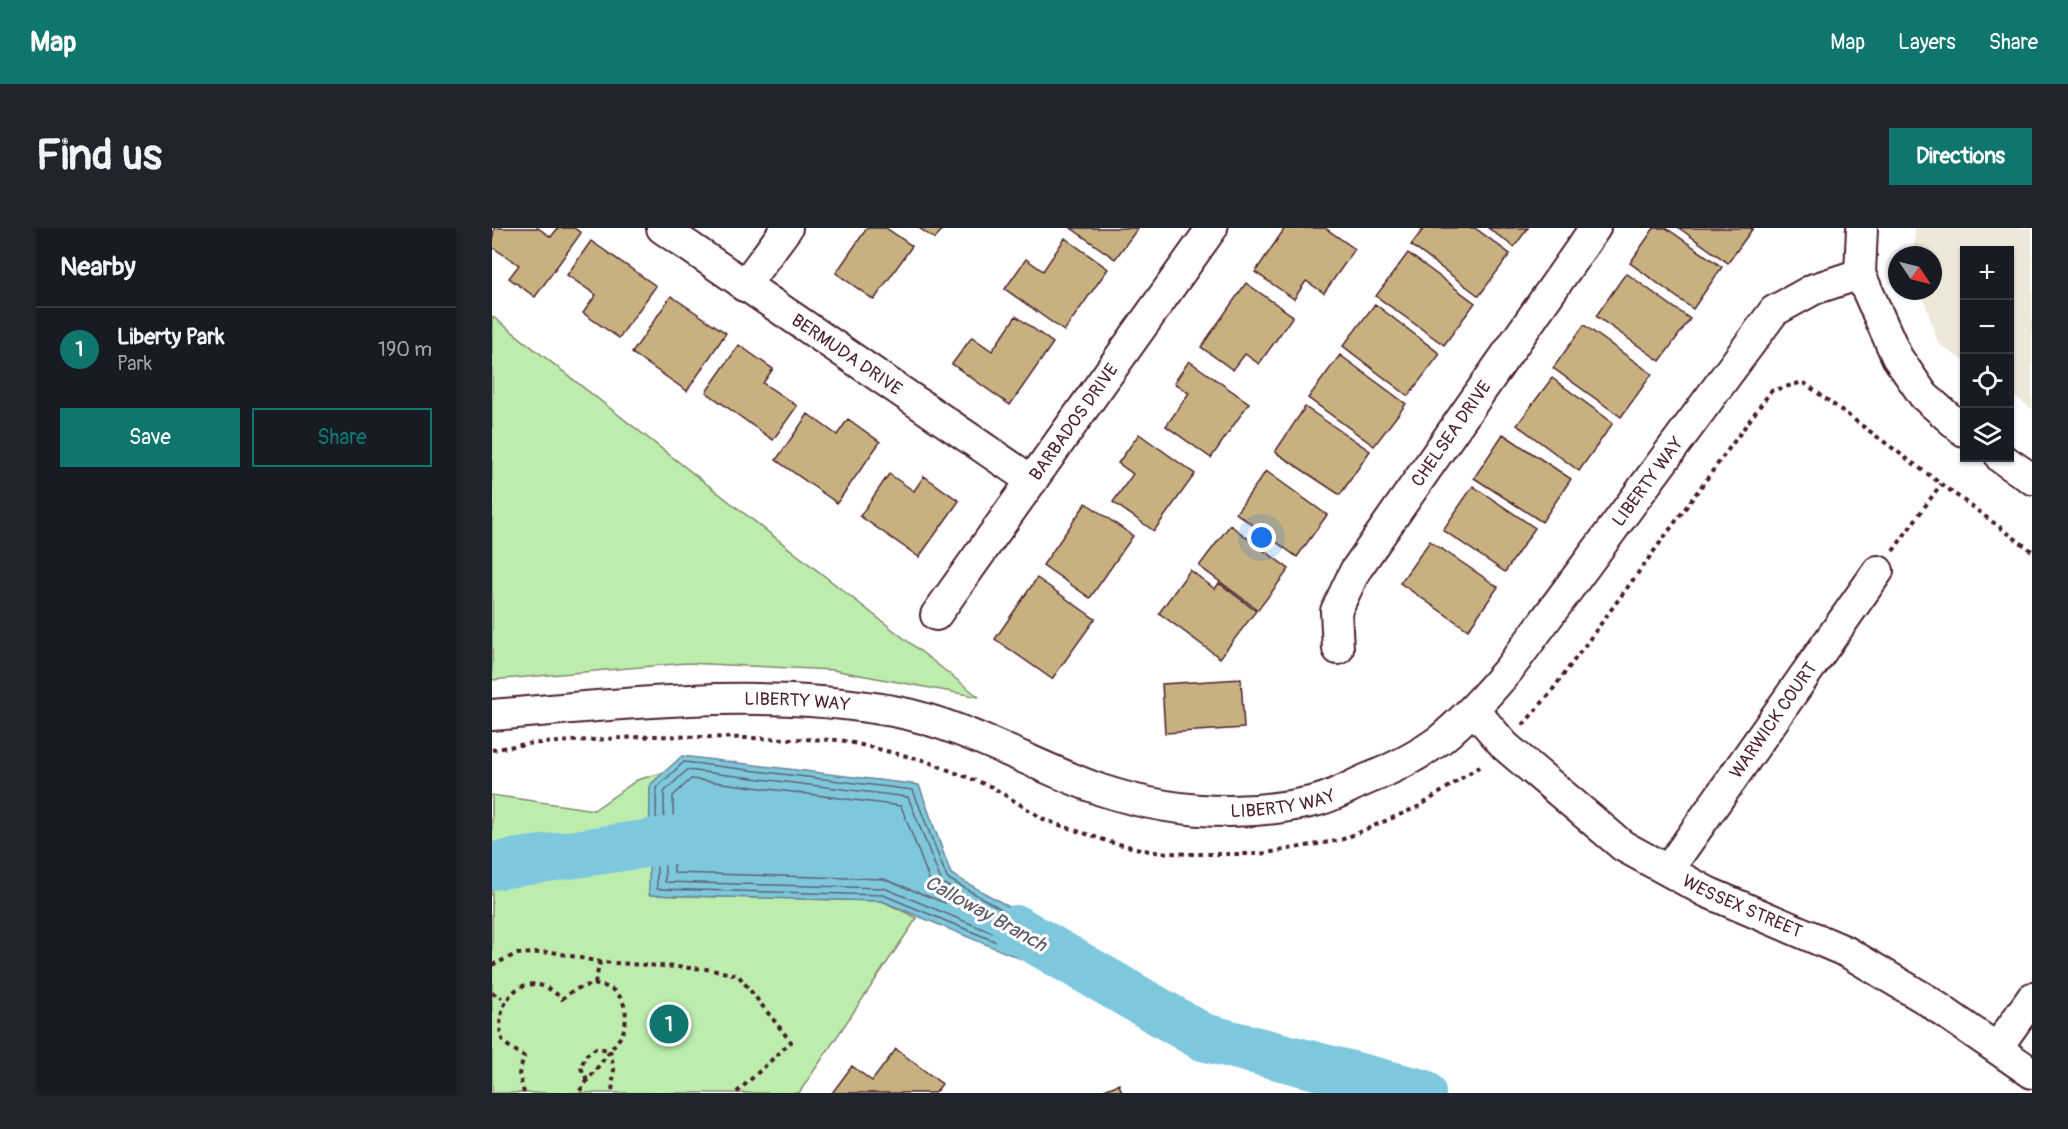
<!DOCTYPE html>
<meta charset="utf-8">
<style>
body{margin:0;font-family:Pangolin,sans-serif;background:#20242c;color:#f1f3f6}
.controls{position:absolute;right:18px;top:18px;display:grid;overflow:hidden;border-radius:0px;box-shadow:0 2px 4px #0004}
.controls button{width:54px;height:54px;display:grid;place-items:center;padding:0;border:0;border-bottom:2px solid #363941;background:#171b24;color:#f1f3f6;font:30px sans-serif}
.compass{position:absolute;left:1396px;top:18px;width:54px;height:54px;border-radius:50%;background:#171b24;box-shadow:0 2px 4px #0004;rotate:125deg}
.you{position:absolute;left:770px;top:310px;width:21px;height:21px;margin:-15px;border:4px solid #fff;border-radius:50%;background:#1a73e8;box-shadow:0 0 0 9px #1a73e833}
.badge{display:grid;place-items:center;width:39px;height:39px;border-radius:50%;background:#0f766e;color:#fff;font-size:20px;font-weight:700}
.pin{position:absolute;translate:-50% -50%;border:3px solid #fff;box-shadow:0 2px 6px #0006}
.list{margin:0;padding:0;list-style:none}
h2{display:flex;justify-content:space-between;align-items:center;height:78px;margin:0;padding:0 24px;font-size:26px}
h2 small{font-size:20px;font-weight:400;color:#9ea1a6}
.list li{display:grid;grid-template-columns:39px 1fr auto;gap:18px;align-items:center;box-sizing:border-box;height:84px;padding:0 24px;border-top:2px solid #363941}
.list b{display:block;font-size:22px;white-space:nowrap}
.list p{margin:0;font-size:20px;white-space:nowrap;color:#9ea1a6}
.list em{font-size:20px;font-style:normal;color:#9ea1a6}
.actions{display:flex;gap:12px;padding:18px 24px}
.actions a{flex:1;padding:14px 0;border:2px solid #0f766e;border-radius:0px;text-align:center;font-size:21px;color:#0f766e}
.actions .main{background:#0f766e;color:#fff}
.icon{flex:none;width:33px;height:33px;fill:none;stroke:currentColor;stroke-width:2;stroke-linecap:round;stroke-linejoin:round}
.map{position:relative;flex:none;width:1540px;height:865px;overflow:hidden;border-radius:0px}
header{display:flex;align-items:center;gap:36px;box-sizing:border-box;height:84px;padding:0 30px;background:#0f766e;color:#fff}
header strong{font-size:28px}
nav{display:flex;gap:33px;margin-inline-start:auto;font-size:21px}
.intro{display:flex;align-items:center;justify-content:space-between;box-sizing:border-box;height:144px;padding:0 36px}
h1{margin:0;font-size:42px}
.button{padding:15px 27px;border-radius:0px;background:#0f766e;color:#fff;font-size:21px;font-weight:700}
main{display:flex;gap:36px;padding:0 36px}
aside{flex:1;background:#171b24;border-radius:0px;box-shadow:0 2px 4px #0004}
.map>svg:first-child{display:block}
.built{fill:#eee8d9}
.green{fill:#bcedad;stroke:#83866c;stroke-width:1.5}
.water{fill:#7ec8de;stroke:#698496;stroke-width:1.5}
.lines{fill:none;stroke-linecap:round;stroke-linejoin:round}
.shore{stroke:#5f6373;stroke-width:1.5}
.river{stroke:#7ec8de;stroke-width:48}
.building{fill:#c8b180;stroke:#4a1f2b;stroke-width:1.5}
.minor-casing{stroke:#4a1f2b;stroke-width:34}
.path{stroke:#4a1f2b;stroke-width:4;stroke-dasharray:4.5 4.5;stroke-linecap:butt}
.minor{stroke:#fff;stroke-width:30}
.labels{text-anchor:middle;stroke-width:6;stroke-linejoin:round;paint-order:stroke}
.street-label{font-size:18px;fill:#4a1f2b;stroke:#fff}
.water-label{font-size:20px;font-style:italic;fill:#5c5a6a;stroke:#fff}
</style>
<header>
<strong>Map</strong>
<nav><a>Map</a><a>Layers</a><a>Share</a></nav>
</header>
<div class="intro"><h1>Find us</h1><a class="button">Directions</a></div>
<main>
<aside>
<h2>Nearby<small></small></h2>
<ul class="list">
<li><span class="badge">1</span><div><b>Liberty Park</b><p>Park</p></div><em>190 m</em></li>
</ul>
<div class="actions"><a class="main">Save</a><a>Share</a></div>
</aside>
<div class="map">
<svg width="1540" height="865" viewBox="0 0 1540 865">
<rect width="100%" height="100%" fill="#fff"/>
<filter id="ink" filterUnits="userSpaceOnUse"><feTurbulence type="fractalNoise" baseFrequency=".0167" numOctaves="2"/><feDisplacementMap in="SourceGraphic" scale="12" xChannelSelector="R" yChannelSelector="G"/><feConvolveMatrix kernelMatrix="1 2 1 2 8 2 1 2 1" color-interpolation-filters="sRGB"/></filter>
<g filter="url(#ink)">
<path class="built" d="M 1423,0 L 1540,0 L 1540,181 L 1518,165 L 1518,22 L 1472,22 L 1472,133 L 1446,115 L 1429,63 L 1441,63 L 1441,27 L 1422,27 Z"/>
<path class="green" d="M 0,88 L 487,469 L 341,442 L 194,435 L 0,452 Z
M 173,544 L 158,557 L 158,667 L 390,673 L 425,690 L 307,865 L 0,865 L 0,567 L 102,582 L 145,552 Z"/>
<path class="water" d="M 190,528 L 427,557 L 459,646 L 590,720 L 572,749 L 390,673 L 157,667 L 158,557 Z"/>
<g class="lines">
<path class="shore" d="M 192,534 L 421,562 L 455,650 L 579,721 L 580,725 L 568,740 L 391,667 L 165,661 L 164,560 Z
M 195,542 L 416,569 L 450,655 L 568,723 L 570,727 L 564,731 L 392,660 L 173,654 L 172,564 Z
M 199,551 L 409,578 L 439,656 L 457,673 L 453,675 L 392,651 L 182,645 L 181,568 Z"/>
<path class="river" d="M 0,638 L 222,606
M 524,701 L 711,809 L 930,865"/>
</g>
<path class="building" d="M 2,0 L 46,0 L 59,9 L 66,0 L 82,0 L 89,5 L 43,69 L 17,50 L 27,37 L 0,19 Z
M 375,0 L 394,0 L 420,18 L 382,72 L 344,45 Z
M 427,0 L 451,0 L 443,11 Z
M 579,0 L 646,0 L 623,31 Z
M 793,0 L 833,0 L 863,21 L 832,65 L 814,53 L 802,71 L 763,44 Z
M 932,0 L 983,0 L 1018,26 L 987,68 L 919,17 Z
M 996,0 L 1036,0 L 1022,19 Z
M 1162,0 L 1174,0 L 1230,39 L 1201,81 L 1138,35 Z
M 1187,0 L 1261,0 L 1236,35 Z
M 573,10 L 616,41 L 572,103 L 513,61 L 534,31 L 551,43 Z
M 99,13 L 164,58 L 127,110 L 91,85 L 104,67 L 75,47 Z
M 916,25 L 983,75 L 952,117 L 884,68 Z
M 1134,45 L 1198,91 L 1168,133 L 1104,88 Z
M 754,55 L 801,88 L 767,136 L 753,126 L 741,142 L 709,119 Z
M 179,68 L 234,105 L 195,163 L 140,125 Z
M 883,76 L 948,126 L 916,168 L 851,118 Z
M 524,88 L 561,115 L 518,177 L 460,136 L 480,109 L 500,123 Z
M 1092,97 L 1160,146 L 1129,189 L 1061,140 Z
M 247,117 L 281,141 L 271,155 L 305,178 L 281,212 L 214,164 Z
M 848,127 L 914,176 L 882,218 L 816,170 Z
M 697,133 L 757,175 L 719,230 L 674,198 L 697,165 L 682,155 Z
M 1060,150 L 1121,195 L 1087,243 L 1025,197 Z
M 813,179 L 878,223 L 848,267 L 783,224 Z
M 316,186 L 345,207 L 356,191 L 388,214 L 345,275 L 284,232 Z
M 647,206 L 703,246 L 662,303 L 621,274 L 641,246 L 626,235 Z
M 1011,206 L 1079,251 L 1050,294 L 982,250 Z
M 774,243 L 835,287 L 805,329 L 744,285 Z
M 397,246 L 422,263 L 432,248 L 467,273 L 427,329 L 368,288 Z
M 981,258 L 1043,300 L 1013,344 L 951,302 Z
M 594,275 L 641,308 L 598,370 L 551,337 Z
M 738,297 L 797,341 L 766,382 L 707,338 Z
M 938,313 L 1006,359 L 976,402 L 908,355 Z
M 698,342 L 723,361 L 727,355 L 764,383 L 728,430 L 667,385 Z
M 545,350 L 603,391 L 560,451 L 503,411 Z
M 749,451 L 752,500 L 673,505 L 670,456 Z
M 404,821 L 450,856 L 443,865 L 340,865 L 360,838 L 380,853 Z
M 627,856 L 630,865 L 605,865 Z"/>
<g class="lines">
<g class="minor-casing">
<g id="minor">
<path id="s1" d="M 170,0 L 540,253"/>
<path d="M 1370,0 L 1368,46 L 1405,129 L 1432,168 L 1472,203"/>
<path d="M 252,58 L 295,0"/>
<path d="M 1509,230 L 1540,251"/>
<path id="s2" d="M 444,387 L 720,0"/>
<path id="s3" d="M 846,421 L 844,383 L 863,343 L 1103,0"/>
<path id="s4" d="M 982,482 L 1013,518 L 1131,618 L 1215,664 L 1355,724 L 1435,772 L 1540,845"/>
<path id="s5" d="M 0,487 C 133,476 268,459 401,483 C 472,496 541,538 609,562 C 679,585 750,590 823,573 C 840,569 857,559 873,552 C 900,541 925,529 949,511 C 974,490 996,466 1017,441 L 1282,83 L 1322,61 L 1368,46"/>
<path id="s6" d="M 1176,642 L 1386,343"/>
<path d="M 1505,820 L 1540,770"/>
</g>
</g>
<path class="path" d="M 1401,323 L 1449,256
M 1031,497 L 1056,468 L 1279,163 L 1311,154 L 1540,323
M 0,522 L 33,516 L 163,508 L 349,512 L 431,532 L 500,559 L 553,592 L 618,614 L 661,624 L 696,626 L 768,626 L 849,612 L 928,578 L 991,536
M 0,737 L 25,726 L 60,724 L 108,734 L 214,741 L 246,747 L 299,814 L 244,865
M 103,755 L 108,734
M 0,765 L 10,770
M 95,852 L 89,840 L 93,828 L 104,820 L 118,822 L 122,841 L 120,865
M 32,865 L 27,846 L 32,829 C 25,822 15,820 10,811 C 0,774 33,734 70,771 C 103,740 147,763 130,807 L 86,865"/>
<use href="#minor" class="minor"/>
</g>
</g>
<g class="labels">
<g class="street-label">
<text dy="6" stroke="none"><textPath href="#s1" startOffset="224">BERMUDA DRIVE</textPath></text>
<text dy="6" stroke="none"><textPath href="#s2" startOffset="237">BARBADOS DRIVE</textPath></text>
<text dy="6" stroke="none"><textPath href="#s3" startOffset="250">CHELSEA DRIVE</textPath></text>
<text dy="6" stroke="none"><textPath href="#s5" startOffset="1314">LIBERTY WAY</textPath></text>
<text dy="6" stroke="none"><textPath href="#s5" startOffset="306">LIBERTY WAY</textPath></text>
<text dy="6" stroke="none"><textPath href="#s6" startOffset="183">WARWICK COURT</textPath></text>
<text dy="6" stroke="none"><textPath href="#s5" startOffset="810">LIBERTY WAY</textPath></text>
<text dy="6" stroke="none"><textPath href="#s4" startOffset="336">WESSEX STREET</textPath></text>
</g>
<g class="water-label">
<text transform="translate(494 685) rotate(29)" y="7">Calloway Branch</text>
</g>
</g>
</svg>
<div class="controls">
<button>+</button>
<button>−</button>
<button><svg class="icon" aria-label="locate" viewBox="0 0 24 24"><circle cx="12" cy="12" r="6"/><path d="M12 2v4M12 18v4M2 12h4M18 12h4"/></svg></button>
<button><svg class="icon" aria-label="layers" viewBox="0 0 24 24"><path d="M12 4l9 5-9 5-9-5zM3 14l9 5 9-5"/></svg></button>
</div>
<svg class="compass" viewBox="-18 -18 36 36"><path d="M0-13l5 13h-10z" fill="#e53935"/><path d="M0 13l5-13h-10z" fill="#9ea1a6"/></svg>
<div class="you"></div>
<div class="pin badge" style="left:177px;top:796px">1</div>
</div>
</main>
